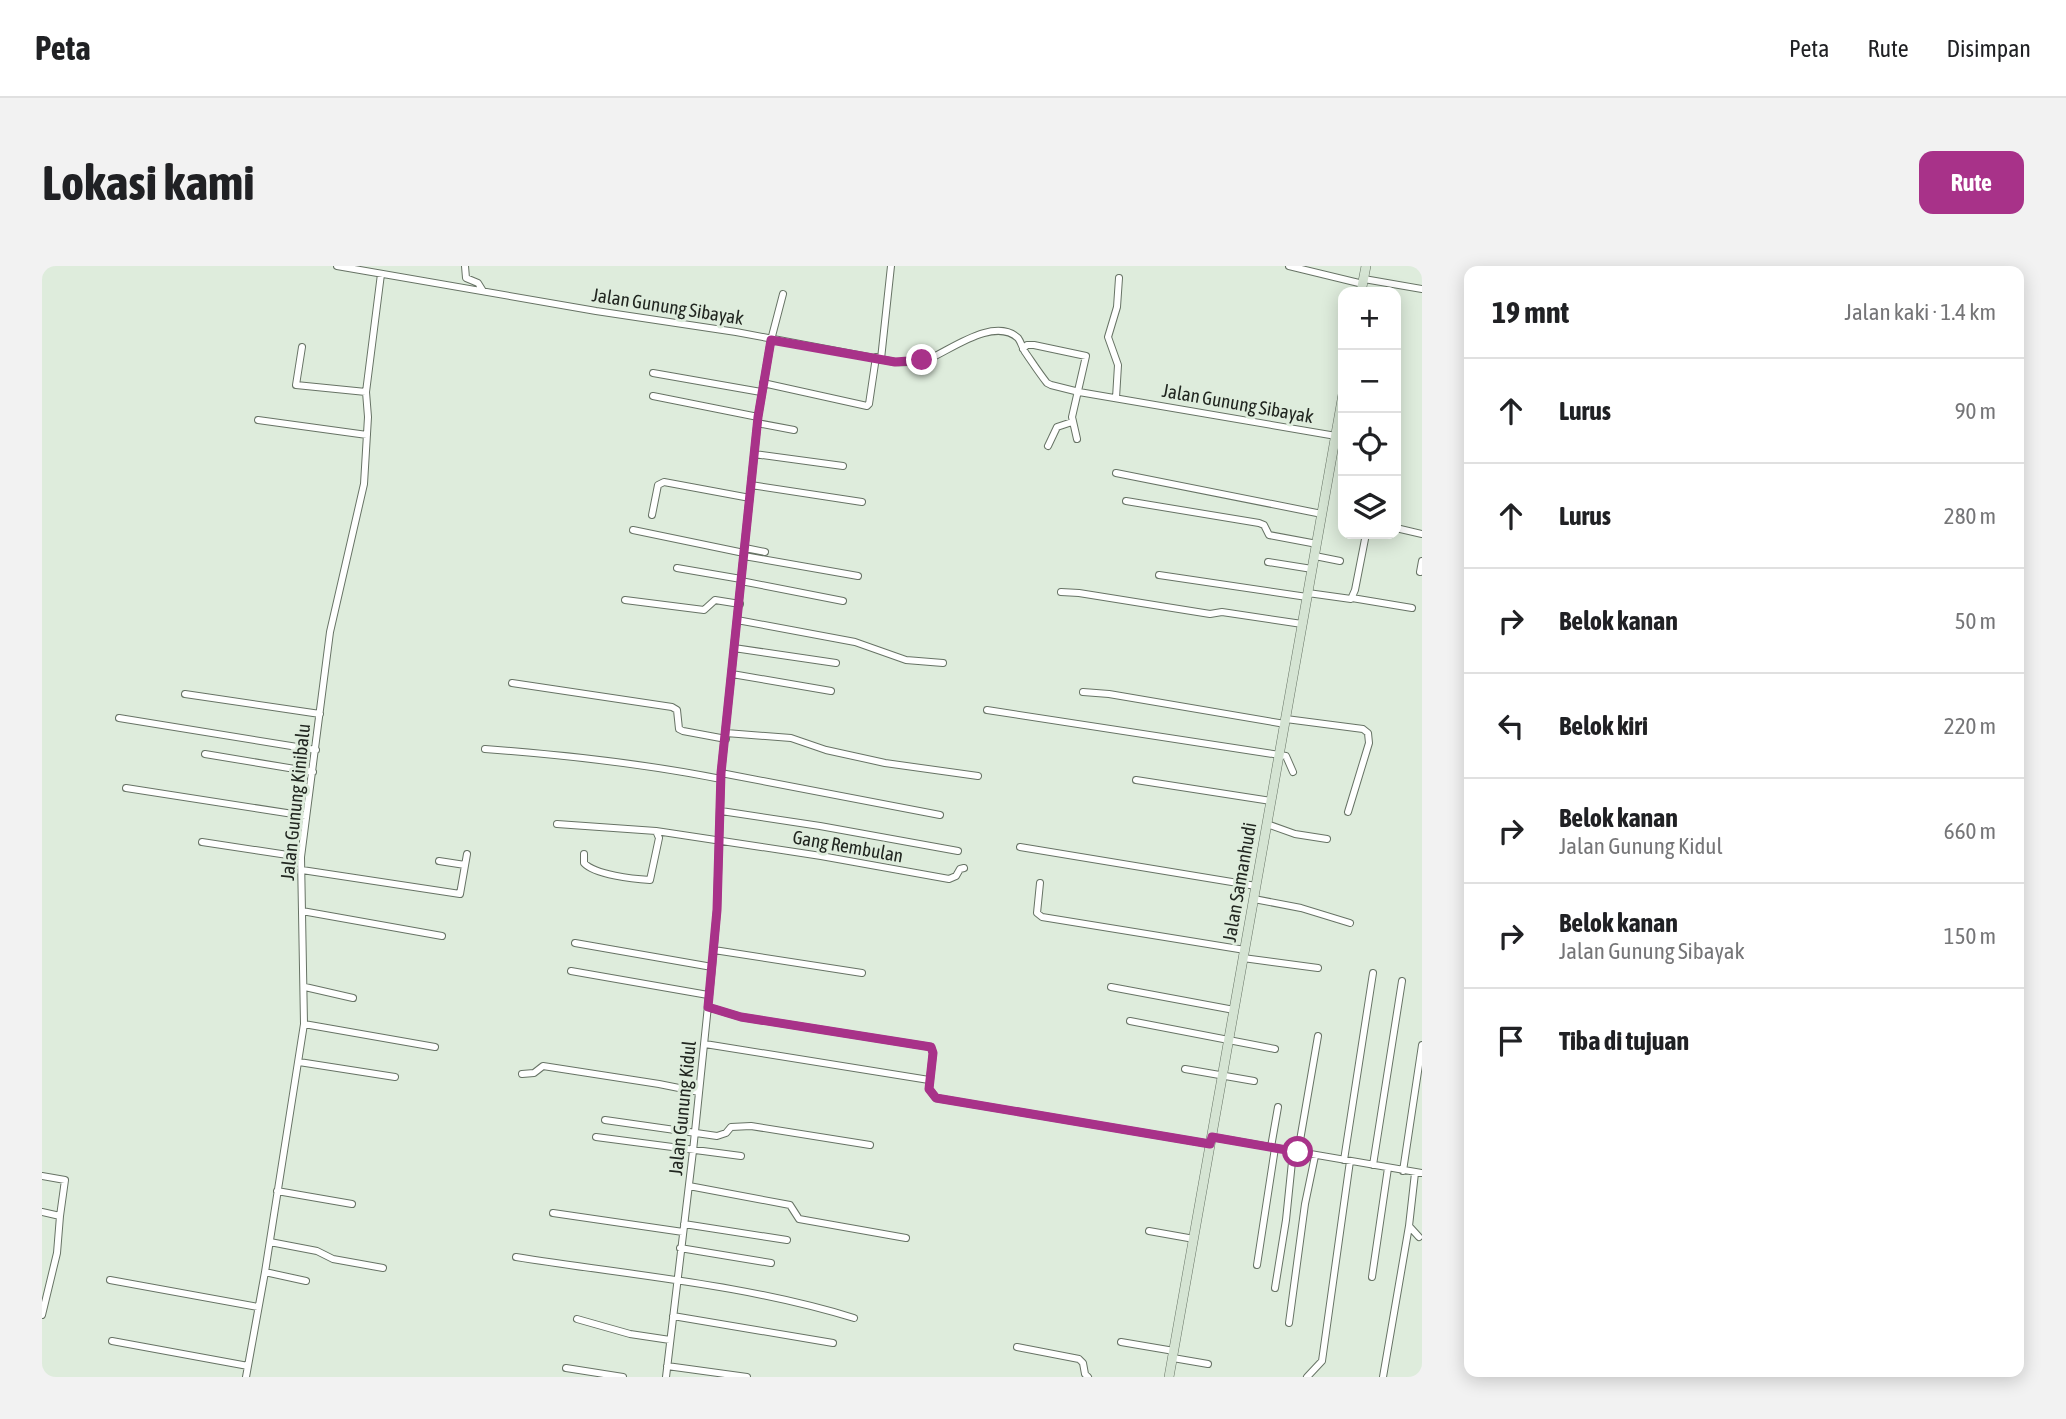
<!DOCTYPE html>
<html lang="id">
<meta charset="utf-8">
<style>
body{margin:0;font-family:"Asap Condensed",sans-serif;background:#f2f2f2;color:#202124}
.controls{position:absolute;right:21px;top:21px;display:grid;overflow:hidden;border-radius:14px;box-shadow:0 4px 18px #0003}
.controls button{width:63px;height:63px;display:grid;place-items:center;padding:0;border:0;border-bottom:2px solid #e0e0e0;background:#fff;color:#202124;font:35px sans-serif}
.stop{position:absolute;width:21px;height:21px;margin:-16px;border:5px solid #a83289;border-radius:50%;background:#fff}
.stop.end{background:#a83289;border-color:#fff;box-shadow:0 2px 7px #0008}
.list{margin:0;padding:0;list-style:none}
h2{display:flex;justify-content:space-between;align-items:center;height:91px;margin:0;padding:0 28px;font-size:30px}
h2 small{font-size:23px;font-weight:400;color:#757577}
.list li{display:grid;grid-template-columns:46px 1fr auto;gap:21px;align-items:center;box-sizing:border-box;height:105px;padding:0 28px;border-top:2px solid #e0e0e0}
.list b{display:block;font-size:26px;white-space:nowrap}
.list p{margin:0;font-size:23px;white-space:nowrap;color:#757577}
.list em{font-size:23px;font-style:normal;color:#757577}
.icon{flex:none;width:38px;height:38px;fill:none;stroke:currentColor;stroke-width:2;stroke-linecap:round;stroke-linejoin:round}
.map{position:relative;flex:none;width:1380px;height:1111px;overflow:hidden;border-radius:14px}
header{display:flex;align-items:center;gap:42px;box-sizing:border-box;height:98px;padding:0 35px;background:#fff;border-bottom:2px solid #e0e0e0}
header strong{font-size:33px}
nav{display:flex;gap:38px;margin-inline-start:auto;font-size:24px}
.intro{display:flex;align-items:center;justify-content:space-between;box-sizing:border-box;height:168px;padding:0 42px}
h1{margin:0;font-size:49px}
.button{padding:18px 32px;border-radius:14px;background:#a83289;color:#fff;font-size:24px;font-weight:700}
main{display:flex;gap:42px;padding:0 42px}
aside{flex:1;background:#fff;border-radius:14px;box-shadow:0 4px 18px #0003}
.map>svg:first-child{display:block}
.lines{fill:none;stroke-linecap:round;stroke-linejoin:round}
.street-casing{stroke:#677365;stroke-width:8}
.secondary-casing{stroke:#677365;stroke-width:10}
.street{stroke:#fff;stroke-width:6}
.secondary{stroke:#d5e4d3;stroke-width:9}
.route{stroke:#a83289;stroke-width:9}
.labels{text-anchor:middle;stroke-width:6;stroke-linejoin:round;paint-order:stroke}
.street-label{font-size:19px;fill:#212620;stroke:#deecdc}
</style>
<header>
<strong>Peta</strong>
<nav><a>Peta</a><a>Rute</a><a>Disimpan</a></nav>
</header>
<div class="intro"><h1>Lokasi kami</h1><a class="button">Rute</a></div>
<main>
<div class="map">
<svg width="1380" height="1111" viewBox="0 0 1380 1111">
<rect width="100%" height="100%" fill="#deecdc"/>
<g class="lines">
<g class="street-casing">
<path id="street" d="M 295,0 L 554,45 L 694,66 L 853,96 C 865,97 879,95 891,91 C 911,82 953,51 976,72 C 979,76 980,81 983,86 C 990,96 997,107 1005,117 L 1009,119 L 1037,126 L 1294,170
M 423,0 L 424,12 L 436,17 L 441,25
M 1247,0 L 1321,18
M 1322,13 L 1380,23
M 260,81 L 254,119 L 324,126
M 981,83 L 985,79 L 992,79 L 1044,90 L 1030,151 L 1035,173
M 839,93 L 849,0
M 611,107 L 719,126
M 721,117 L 825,140 L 827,138 L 834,91
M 611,130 L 716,151
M 1074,132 L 1076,99 L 1066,71 L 1075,41 L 1077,12
M 216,154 L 325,169
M 715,157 L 752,164
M 1006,180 L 1015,161 L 1030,156
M 712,188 L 801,200
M 1074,207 L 1280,248
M 709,219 L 820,236
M 1084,235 L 1217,257 L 1222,259 L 1227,269 L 1275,278
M 610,249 L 616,219 L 622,216 L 708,232
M 1354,262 L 1380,268
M 591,264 L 702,287
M 703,282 L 723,286
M 702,290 L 816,310
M 1273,290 L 1298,295
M 1226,296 L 1270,303
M 635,302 L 699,313
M 1378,306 L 1380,295
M 1117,309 L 1265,331
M 699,315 L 801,335
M 1019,326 L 1037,327 L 1168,348 L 1180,346 L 1260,358
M 1266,327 L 1309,333 L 1313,324 L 1324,268
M 1310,332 L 1370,342
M 583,334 L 662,344 L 673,334 L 698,338
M 695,354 L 813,376 L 864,394 L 901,397
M 692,382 L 794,397
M 690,408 L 789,425
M 470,417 L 630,441 L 635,444 L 637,463 L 641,465 L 684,473
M 1041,426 L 1067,428 L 1243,458
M 143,428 L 278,448
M 945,444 L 1244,490 L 1251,506
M 77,452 L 274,484
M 1244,453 L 1321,463 L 1326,467 L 1327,477 L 1306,546
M 684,467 L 749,472 L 784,484 L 843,497 L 936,510
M 443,483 C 523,489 599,497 679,513
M 163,488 L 271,506
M 679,507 L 898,549
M 1094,514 L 1229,535
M 84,522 L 264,550
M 679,545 L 778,560 L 916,585
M 515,558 L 614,565
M 1225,558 L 1253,568 L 1285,573
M 160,576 L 259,591
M 978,581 L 1214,620
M 542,588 L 542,597 C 553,609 592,613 608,614 L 617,572 L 614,565 L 779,590 L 907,613 L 914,610 L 918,603 L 922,602
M 397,595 L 423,599
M 260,604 L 418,628 L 425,588
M 998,617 L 995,647 L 1000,651 L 1203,684
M 1212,633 L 1259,642 L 1308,657
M 260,645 L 400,670
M 533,677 L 670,701
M 672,684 L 820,707
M 1201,692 L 1276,702
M 529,705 L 666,729
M 263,721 L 311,732
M 1069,721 L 1192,744
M 666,741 L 699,751 L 889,781 L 891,787 L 887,823 L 894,832 L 1168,878
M 1088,755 L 1233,783
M 262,758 L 393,781
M 663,778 L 887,814
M 257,796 L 353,811
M 1143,803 L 1212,815
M 480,808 L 492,807 L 501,800 L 617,818 L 657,826
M 563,854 L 675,870 L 684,867 L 689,861 L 709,860 L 828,879
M 554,871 L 699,890
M 1170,871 L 1380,907
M 1229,881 L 1236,841
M 1256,886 L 1276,770
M 1302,894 L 1331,707
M 1331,899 L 1360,715
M 1361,905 L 1380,779
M 1373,907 L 1367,960 L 1377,971
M 0,910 L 23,914 L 18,950
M 647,920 L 748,939 L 757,953 L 864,972
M 235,925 L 310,938
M 0,946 L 18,950 L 15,987 L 0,1049
M 511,947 L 641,966
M 642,958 L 745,974
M 1107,965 L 1152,973
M 228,976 L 275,985 L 291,993 L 341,1002
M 638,982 L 729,997
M 474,991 C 586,1009 702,1018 812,1052
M 1215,999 L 1233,882
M 223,1006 L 264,1015
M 1330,1011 L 1346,902
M 68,1014 L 216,1041
M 1233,1022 L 1244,954 L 1251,886
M 631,1050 L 791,1077
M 535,1053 L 588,1068 L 628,1074
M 1247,1057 L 1263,938 L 1273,890
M 70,1075 L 206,1100
M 1079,1076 L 1132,1085
M 975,1081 L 1037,1093 L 1041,1097 L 1043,1108 L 1046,1111
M 1131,1092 L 1166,1098
M 625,1100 L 705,1111
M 524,1102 L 581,1111
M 204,1111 L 223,1006 L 262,758 L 259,591 L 288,366 L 322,218 L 326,151 L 324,126 L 339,8
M 624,1111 L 651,885 L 670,701 L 675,644 L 679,507 L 716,151 L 729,74 L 741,28
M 1265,1111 L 1280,1095 L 1308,895
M 1341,1111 L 1367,960"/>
</g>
<g class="secondary-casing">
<path id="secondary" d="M 1319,26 L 1324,0
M 1127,1111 L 1301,128"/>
</g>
<use href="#street" class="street"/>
<use href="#secondary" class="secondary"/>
</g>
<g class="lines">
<path class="route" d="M 880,94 L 853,96 L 729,74 L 716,151 L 679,507 L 675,644 L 666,741 L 699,751 L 889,781 L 891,787 L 887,823 L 894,832 L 1168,878 L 1170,871 L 1256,886"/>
</g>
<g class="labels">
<g class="street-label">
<text transform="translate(626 40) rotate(9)" y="7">Jalan Gunung Sibayak</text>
<text transform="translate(1196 137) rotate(10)" y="7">Jalan Gunung Sibayak</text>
<text transform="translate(253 536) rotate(-84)" y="7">Jalan Gunung Kinibalu</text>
<text transform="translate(806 580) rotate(10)" y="7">Gang Rembulan</text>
<text transform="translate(1197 616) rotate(-80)" y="7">Jalan Samanhudi</text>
<text transform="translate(640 842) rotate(-84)" y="7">Jalan Gunung Kidul</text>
</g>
</g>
</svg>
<div class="controls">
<button>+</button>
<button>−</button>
<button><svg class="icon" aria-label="locate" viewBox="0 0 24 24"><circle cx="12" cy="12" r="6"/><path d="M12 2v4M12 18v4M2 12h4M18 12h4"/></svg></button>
<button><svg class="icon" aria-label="layers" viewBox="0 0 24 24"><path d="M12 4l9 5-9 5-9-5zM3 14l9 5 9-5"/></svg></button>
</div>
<div class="stop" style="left:1256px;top:886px"></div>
<div class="stop end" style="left:880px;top:94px"></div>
</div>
<aside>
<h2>19 mnt<small>Jalan kaki · 1.4 km</small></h2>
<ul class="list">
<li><svg class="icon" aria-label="ahead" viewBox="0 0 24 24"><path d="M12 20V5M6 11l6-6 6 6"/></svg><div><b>Lurus</b></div><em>90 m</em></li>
<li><svg class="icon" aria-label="ahead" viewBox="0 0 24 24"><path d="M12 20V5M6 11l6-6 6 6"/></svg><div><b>Lurus</b></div><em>280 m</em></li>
<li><svg class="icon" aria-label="right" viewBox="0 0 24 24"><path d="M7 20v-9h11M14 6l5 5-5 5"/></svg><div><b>Belok kanan</b></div><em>50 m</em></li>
<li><svg class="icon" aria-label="left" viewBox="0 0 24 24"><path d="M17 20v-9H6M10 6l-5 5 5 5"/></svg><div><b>Belok kiri</b></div><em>220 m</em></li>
<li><svg class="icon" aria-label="right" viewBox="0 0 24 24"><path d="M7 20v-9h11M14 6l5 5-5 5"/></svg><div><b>Belok kanan</b><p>Jalan Gunung Kidul</p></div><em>660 m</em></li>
<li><svg class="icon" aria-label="right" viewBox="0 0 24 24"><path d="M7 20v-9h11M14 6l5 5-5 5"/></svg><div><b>Belok kanan</b><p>Jalan Gunung Sibayak</p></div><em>150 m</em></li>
<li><svg class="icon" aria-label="arrive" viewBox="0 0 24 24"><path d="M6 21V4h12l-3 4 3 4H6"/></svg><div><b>Tiba di tujuan</b></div></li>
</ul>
</aside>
</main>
